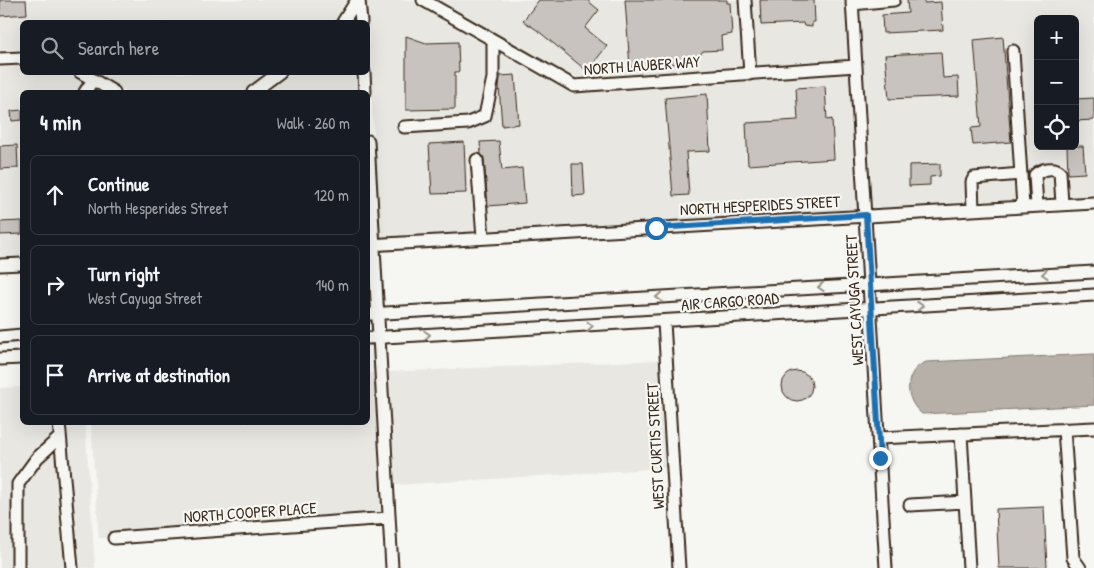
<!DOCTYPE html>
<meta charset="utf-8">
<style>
body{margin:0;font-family:"Patrick Hand",sans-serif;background:#20242c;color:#f1f3f6}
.controls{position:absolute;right:15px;top:15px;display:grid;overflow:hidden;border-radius:8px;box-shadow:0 5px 20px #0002}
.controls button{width:45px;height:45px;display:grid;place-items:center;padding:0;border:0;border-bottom:1px solid #363941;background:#171b24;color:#f1f3f6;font:25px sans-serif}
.stop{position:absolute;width:15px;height:15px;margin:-11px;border:4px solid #1f6fb2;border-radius:50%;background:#fff}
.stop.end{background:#1f6fb2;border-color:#fff;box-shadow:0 1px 5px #0008}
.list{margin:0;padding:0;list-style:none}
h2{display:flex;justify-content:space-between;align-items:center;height:65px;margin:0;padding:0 20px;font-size:21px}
h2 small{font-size:16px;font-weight:400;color:#9ea1a6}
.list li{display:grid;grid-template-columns:32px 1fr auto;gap:15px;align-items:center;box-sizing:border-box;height:80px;margin:0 10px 10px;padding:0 10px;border:1px solid #363941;border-radius:8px}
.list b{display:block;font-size:19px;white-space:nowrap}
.list p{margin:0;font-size:16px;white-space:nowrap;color:#9ea1a6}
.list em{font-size:16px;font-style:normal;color:#9ea1a6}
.icon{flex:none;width:28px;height:28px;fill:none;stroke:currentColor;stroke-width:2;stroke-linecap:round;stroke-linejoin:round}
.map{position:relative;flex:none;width:1094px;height:568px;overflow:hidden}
.search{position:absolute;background:#171b24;box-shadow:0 5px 20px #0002;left:20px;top:20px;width:350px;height:55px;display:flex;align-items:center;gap:12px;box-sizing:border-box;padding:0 18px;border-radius:8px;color:#9ea1a6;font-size:19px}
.panel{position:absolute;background:#171b24;box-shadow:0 5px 20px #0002;left:20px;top:90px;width:350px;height:335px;border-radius:8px}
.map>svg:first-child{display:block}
.built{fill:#e8e7e2;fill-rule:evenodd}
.water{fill:#b6b0a9;stroke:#857a71}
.building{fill:#c8c3be;stroke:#3b2a1e}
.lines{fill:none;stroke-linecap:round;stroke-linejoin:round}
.minor-casing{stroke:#3b2a1e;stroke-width:15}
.minor{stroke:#f6f6f2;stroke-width:11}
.oneway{stroke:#989088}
.route{stroke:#1f6fb2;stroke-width:6}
.labels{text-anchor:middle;stroke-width:4.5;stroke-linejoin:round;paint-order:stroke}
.street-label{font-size:16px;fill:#3b2a1e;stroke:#f6f6f2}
</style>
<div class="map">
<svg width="1094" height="568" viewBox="0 0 1094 568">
<rect width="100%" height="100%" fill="#f6f6f2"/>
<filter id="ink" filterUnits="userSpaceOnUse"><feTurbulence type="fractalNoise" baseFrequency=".02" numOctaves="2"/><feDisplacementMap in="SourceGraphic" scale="10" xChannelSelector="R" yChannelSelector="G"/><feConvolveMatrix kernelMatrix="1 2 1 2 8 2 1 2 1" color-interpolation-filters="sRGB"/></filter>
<g filter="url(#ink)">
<path class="built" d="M 0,0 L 349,0 L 334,22 L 22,22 L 22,52 L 0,53 Z
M 366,0 L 411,0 L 574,92 L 850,73 L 858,209 L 380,238 Z
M 436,0 L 845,0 L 849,60 L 576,80 Z
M 859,0 L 1094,0 L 1094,196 L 872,209 ZM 1038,19 L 1075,19 L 1075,146 L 1038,146 Z
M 22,64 L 22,72 L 66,73 L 102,92 L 22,92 L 22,257 L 0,259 L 0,65 Z
M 93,73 L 269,73 L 243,92 L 127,92 Z
M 290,73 L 357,73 L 358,92 L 264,92 Z
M 659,360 L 666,468 L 394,485 L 388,372 Z
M 368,373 L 374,373 L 381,513 L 107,532 L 107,538 L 99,538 L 91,423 L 368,422 Z
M 22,387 L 22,422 L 85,423 L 95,568 L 0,568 L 0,388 Z"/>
<path class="water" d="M 1094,354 L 1094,405 L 922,414 C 904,400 903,371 926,362 Z"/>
<path class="building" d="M 0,0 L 26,0 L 27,14 L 0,16 Z
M 539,0 L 587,0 L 599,10 L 585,28 L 607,46 L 587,71 L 537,30 L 523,21 Z
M 625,0 L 727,0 L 727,3 L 730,3 L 732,34 L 721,36 L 722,50 L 703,51 L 698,57 L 695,55 L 692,58 L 689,57 L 683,63 L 630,67 Z
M 760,0 L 814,0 L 815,22 L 812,22 L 812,27 L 804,26 L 803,23 L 761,25 Z
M 907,0 L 924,0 L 924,3 L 941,2 L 943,30 L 883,33 L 882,15 L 908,13 Z
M 406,36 L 426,43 L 458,42 L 459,72 L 455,72 L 455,109 L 406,110 Z
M 1003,37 L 1011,142 L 973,145 L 971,128 L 981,127 L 974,40 Z
M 941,52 L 943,78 L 958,77 L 959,96 L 889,99 L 885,55 Z
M 515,75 L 519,124 L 502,126 L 499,86 L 500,76 Z
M 825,86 L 827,120 L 832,119 L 834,159 L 748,165 L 746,123 L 798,120 L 796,88 Z
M 707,94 L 710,151 L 686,152 L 689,195 L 673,196 L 665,98 Z
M 1094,98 L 1094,120 L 1075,121 L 1075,99 Z
M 22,110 L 22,120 L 12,121 L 11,111 Z
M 499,141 L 502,170 L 522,168 L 525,203 L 488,206 L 484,159 L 481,154 L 480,142 Z
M 464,142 L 466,193 L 432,194 L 429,144 Z
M 17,145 L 18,168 L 0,169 L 0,146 Z
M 1067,146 L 1083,146 L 1085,173 L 1068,174 Z
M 572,164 L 583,164 L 585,195 L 573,196 Z
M 940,164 L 940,176 L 930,177 L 930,185 L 909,186 L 909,165 Z
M 22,221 L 22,234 L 0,235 L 0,222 Z
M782 386a15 15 0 1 1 30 0a15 15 0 1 1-30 0Z
M 1044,507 L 1047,568 L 999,568 L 996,509 Z"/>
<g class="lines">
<g class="minor-casing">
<path id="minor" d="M 359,0 L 361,22
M 423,0 L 574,86 L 856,66
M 745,0 L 750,74
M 852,0 L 886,568
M 852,4 L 894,0
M 343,22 L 357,0
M 1013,51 L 1023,207
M 0,59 L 22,58
M 80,72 L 114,92
M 364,72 L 365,92
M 85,92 L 93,80
M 253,92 L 280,72
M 404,127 L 468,123 L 485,116 L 493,78 L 493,40
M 368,141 L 392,568
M 477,160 L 483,237
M 1037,206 L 1035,175 C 1041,169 1054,166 1060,172 L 1062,204
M 973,209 L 972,182 L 974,178 L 1021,174
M 368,245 L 1094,203
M 0,265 L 22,264
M 368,314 L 1094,272
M 664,322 L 679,568
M 0,337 L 22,335
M 368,338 L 1094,295
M 0,359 L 22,358
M 59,422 L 72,568
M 1064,429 L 1073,558 L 1080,568
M 961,434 L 969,568
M 879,438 L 1094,428
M 910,505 L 965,502
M 114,538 L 389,518
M 18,568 L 18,484 L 37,458 L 60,437"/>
</g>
<use href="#minor" class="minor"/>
</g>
<defs><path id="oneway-chevron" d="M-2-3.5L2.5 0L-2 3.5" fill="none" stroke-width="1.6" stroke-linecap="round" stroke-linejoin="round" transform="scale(1.25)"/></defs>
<g class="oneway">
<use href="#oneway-chevron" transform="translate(1045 274) rotate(177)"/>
<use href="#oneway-chevron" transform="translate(821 287) rotate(177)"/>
<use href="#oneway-chevron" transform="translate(659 297) rotate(177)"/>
<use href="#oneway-chevron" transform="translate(920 306) rotate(-4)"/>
<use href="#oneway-chevron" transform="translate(590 326) rotate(-3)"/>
<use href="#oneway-chevron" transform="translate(427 335) rotate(-3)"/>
</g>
</g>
<g class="lines" filter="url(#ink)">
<path class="route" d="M 656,228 L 866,215 L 880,458"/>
</g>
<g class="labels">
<g class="street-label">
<text transform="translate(642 65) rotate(-4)" y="6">NORTH LAUBER WAY</text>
<text transform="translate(760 205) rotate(-3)" y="6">NORTH HESPERIDES STREET</text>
<text transform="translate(854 300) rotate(-93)" y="6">WEST CAYUGA STREET</text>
<text transform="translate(730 301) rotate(-4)" y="6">AIR CARGO ROAD</text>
<text transform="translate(655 446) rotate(-93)" y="6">WEST CURTIS STREET</text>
<text transform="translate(250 512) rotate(-4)" y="6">NORTH COOPER PLACE</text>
</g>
</g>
</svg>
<div class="controls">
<button>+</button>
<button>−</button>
<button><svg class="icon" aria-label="locate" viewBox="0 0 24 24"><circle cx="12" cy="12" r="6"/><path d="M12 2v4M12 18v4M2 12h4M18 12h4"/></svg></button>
</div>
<div class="stop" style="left:656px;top:228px"></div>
<div class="stop end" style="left:880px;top:458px"></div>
<div class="search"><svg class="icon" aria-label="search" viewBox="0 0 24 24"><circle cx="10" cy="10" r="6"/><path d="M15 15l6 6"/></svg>Search here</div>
<section class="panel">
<h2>4 min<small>Walk · 260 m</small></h2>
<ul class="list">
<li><svg class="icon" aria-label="ahead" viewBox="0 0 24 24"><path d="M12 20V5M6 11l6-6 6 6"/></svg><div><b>Continue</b><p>North Hesperides Street</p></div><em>120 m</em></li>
<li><svg class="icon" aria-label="right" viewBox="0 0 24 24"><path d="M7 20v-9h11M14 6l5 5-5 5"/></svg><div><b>Turn right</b><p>West Cayuga Street</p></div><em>140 m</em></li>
<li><svg class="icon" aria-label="arrive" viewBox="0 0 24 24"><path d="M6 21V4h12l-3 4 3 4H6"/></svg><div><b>Arrive at destination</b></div></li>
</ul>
</section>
</div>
